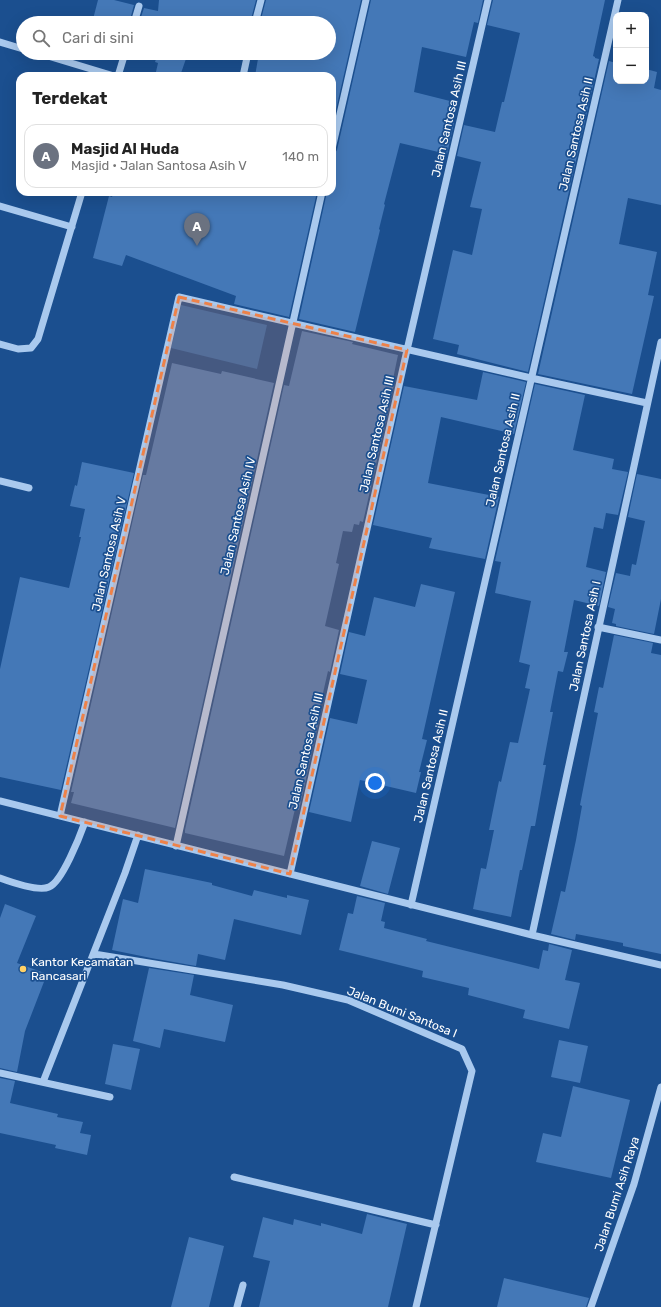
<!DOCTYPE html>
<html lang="id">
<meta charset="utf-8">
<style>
body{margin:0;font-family:Rubik,sans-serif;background:#f2f2f2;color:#222}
.controls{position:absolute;right:12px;top:12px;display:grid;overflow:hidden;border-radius:8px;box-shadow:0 4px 16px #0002}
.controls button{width:36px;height:36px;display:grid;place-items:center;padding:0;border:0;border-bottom:1px solid #e0e0e0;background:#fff;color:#222;font:20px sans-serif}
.you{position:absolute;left:375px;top:783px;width:14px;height:14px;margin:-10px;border:3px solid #fff;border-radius:50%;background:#1a73e8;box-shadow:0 0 0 6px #1a73e833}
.badge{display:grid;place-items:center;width:26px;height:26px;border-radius:50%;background:#1a73e8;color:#fff;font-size:13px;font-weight:700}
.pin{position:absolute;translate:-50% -33px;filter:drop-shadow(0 1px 2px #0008)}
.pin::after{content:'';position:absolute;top:21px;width:14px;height:12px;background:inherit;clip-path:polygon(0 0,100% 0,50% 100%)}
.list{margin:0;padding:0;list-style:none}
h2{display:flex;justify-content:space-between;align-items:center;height:52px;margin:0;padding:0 16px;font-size:17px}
h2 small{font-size:13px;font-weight:400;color:#767676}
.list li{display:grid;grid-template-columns:26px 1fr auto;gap:12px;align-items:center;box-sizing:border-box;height:64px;margin:0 8px 8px;padding:0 8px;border:1px solid #e0e0e0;border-radius:12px}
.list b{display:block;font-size:15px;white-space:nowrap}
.list p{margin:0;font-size:13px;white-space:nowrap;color:#767676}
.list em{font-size:13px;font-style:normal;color:#767676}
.icon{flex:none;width:22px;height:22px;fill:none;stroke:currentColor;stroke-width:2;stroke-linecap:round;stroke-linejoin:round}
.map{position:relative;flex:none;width:661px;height:1307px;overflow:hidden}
.search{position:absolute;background:#fff;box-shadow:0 4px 16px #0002;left:16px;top:16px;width:320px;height:44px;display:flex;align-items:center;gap:10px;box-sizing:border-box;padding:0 14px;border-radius:22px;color:#767676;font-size:15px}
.panel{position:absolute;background:#fff;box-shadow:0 4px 16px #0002;left:16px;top:72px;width:320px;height:124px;border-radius:12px}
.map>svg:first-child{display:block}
.green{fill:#2e69ad}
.building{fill:#4478b7}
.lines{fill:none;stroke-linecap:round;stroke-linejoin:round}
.minor{stroke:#a9c9ee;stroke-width:7}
.marked{fill:#ee8249;fill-opacity:0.2;stroke:#ee8249;stroke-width:3;stroke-dasharray:8 5;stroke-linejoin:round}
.poi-dot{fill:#ffd166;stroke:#1b4f8f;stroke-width:1.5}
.labels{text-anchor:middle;stroke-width:3.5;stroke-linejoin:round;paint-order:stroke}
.street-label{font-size:12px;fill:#fff;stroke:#1b4f8f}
.poi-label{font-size:12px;fill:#fff;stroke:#1b4f8f;text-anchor:start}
</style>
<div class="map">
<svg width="661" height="1307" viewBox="0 0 661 1307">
<rect width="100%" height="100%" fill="#1b4f8f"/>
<path class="green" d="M 181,305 L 267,325 L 257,369 L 171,348 Z"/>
<path class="building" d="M 98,0 L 114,0 L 134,5 L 129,23 L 92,23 Z
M 159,0 L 256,0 L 250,23 L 139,23 L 144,8 L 158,11 Z
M 266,0 L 361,0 L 332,127 L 332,76 L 255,76 L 259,53 L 329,53 L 329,23 L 260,23 Z
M 371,0 L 483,0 L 478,23 L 474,22 L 466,57 L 422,47 L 414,92 L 450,101 L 446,121 L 454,123 L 447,154 L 400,143 L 384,204 L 385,205 L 379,229 L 380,230 L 355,332 L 299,319 L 327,192 L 332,192 L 332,154 L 335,153 L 337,150 Z
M 493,0 L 605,0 L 593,56 L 595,57 L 595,58 L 599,59 L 528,372 L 457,354 L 459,345 L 433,339 L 453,250 L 472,255 L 482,209 L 470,207 L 481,162 L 457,156 L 464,125 L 495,132 L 502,102 L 504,102 L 520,33 L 487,25 Z
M 93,53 L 116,53 L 114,58 Z
M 158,53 L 188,53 L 180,76 L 155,76 L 158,63 L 155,62 Z
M 609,61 L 616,63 L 616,81 L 646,81 L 646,69 L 657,72 L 654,88 L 661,90 L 661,205 L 628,198 L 619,244 L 657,252 L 648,295 L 654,296 L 632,394 L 538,374 Z
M 114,192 L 317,192 L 289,317 L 234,304 L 236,296 L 126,255 L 122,266 L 93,258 L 109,196 L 112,197 Z
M 302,331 L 353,342 L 352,344 L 398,355 L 392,384 L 394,384 L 363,522 L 360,521 L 359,525 L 354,524 L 352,532 L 343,531 L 336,563 L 339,564 L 325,626 L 339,630 L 330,672 L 328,671 L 318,715 L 320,715 L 299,810 L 295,809 L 284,856 L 185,833 L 185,830 L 284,385 L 289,386 Z
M 172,363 L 221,374 L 222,371 L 274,383 L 175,828 L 71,803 L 74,792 L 71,792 L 143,475 L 146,475 Z
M 483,372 L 526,382 L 514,434 L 441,417 L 428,483 L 499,497 L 485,559 L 429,548 L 432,538 L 373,525 L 404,386 L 477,400 Z
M 535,384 L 585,395 L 573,450 L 614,459 L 612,469 L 628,472 L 618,515 L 606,513 L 603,529 L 594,527 L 586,567 L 606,572 L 599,606 L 574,600 L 564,652 L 568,652 L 563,672 L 558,671 L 550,712 L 553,712 L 543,765 L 546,765 L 535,826 L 531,826 L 522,870 L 520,870 L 511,917 L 473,909 L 481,868 L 486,869 L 494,830 L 489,830 L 499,781 L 501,782 L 510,742 L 518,743 L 530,689 L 525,688 L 530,665 L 519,662 L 531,601 L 495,593 L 501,562 L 495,561 Z
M 82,462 L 134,473 L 61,790 L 0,777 L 0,669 L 20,577 L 69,588 L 81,537 L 79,537 L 85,509 L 70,506 L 75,485 L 77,486 Z
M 637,474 L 661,479 L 661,599 L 654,634 L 616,626 L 616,624 L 612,623 L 615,609 L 608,607 L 616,573 L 630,576 L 632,564 L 636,565 L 645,521 L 628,517 Z
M 421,584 L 455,592 L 422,739 L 427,740 L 419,772 L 421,772 L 416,793 L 360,780 L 351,822 L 309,812 L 330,718 L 357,724 L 367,680 L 340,674 L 349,632 L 365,636 L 374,597 L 415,607 Z
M 614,635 L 653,643 L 651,653 L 661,655 L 661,954 L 623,946 L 623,943 L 576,934 L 575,940 L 551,934 L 561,891 L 565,892 L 576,840 L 582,806 L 580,805 L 598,713 L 594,712 L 599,687 L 603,688 Z
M 372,841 L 400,848 L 388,894 L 360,886 Z
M 145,869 L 212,883 L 212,885 L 252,896 L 254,890 L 287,898 L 287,895 L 309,900 L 301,935 L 234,919 L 225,960 L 198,954 L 196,966 L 151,958 L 112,950 L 123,899 L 138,903 Z
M 357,896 L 385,903 L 381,921 L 385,922 L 384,928 L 427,939 L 426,941 L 539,969 L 543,950 L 548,951 L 549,944 L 572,950 L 565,980 L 580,983 L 569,1029 L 523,1018 L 525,1010 L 468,995 L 469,988 L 422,977 L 423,971 L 339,950 L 348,913 L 353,914 Z
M 5,904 L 36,916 L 17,963 L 47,974 L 25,1031 L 17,1072 L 0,1068 L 0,918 Z
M 149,968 L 194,975 L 190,995 L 233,1005 L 225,1042 L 164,1029 L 160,1048 L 133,1041 Z
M 559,1040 L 588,1046 L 580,1083 L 551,1077 Z
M 113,1044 L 140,1049 L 131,1090 L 105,1084 Z
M 0,1078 L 15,1081 L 10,1103 L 58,1114 L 57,1117 L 83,1122 L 80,1133 L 91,1135 L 87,1155 L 55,1148 L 56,1145 L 0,1133 Z
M 573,1086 L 630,1100 L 611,1178 L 536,1162 L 543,1133 L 561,1137 Z
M 367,1214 L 407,1224 L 388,1307 L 259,1307 L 270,1261 L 253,1257 L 263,1217 L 293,1225 L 294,1219 L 321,1226 L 321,1223 L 362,1234 Z
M 189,1237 L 224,1246 L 209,1307 L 171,1307 Z
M 504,1278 L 589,1298 L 586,1307 L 497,1307 Z"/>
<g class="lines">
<path class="minor" d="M 134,23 L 139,6
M 255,23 L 261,0
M 0,42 L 23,49
M 38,53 L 114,76
M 118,76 L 125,53
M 243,76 L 248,53
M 332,149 L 366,0
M 0,206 L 72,227
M 0,344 L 18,349 L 31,348 L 38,339 L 82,192
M 0,481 L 29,488
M 598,627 L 661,640
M 0,801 L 532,935 L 661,965
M 60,816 L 179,297 L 531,378 L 647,403
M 176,846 L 322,192
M 290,874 L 407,350 L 488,0
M 0,878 C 11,882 38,892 49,887 C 62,882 80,836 85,822
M 411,905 L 618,0
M 532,935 L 661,342
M 94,954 L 283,985 L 348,1000 L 462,1049 L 472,1071 L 416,1307
M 0,1073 L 110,1097
M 43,1082 L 125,873 L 138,835
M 234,1177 L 436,1225
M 237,1307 L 243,1285
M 591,1307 L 634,1184 L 661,1087"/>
</g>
<path class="marked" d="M 179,297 L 407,350 L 290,874 L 60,816 Z"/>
<circle class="poi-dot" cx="23" cy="969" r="4"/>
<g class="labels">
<g class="street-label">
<text transform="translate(449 119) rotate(-77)" y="4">Jalan Santosa Asih III</text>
<text transform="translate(576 134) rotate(-77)" y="4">Jalan Santosa Asih II</text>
<text transform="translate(377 434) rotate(-77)" y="4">Jalan Santosa Asih III</text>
<text transform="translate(503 450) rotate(-77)" y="4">Jalan Santosa Asih II</text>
<text transform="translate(238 516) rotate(-77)" y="4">Jalan Santosa Asih IV</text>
<text transform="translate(109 554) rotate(-77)" y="4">Jalan Santosa Asih V</text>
<text transform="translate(585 636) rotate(-78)" y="4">Jalan Santosa Asih I</text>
<text transform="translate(306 751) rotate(-77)" y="4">Jalan Santosa Asih III</text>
<text transform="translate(431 766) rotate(-77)" y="4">Jalan Santosa Asih II</text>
<text transform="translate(402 1012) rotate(22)" y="4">Jalan Bumi Santosa I</text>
<text transform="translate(617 1194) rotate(-72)" y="4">Jalan Bumi Asih Raya</text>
</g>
<g class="poi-label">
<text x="31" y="966">Kantor Kecamatan<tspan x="31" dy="14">Rancasari</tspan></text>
</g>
</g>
</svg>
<div class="controls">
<button>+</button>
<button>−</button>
</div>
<div class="you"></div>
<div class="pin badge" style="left:197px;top:246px;background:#6b7280">A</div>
<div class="search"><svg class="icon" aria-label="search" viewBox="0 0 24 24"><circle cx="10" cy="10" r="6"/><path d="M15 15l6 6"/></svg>Cari di sini</div>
<section class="panel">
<h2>Terdekat<small></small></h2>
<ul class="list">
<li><span class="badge" style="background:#6b7280">A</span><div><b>Masjid Al Huda</b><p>Masjid · Jalan Santosa Asih V</p></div><em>140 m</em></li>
</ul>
</section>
</div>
